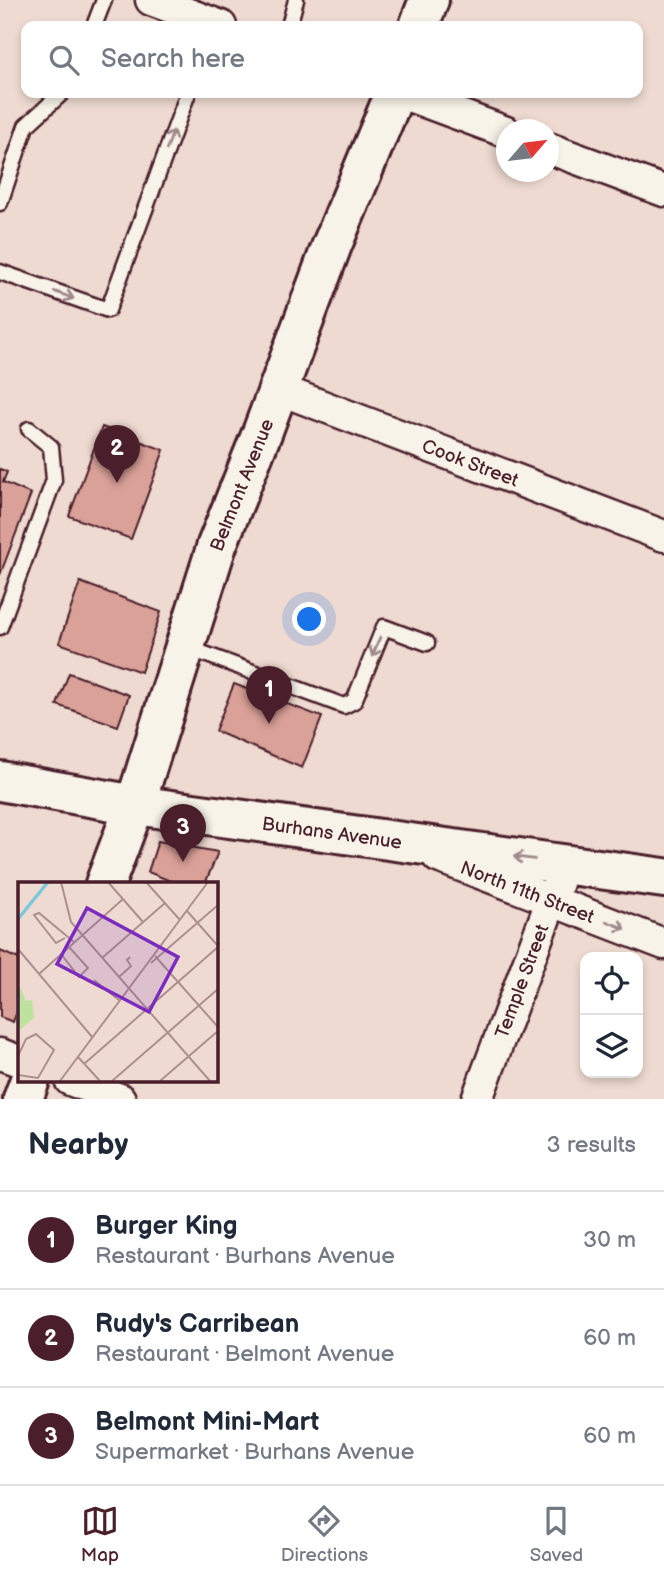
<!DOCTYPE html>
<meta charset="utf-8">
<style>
body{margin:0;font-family:"Balsamiq Sans",sans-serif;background:#f6f6f7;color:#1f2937}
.controls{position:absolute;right:21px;bottom:21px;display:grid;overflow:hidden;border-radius:14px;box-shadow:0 4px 10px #0003}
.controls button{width:63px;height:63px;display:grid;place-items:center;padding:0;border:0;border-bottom:2px solid #e0e1e3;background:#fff;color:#1f2937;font:35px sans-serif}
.compass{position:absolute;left:496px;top:119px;width:63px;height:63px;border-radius:50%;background:#fff;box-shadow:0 4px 10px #0003;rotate:62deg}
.you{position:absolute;left:310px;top:620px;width:24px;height:24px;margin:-18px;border:5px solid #fff;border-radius:50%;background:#1a73e8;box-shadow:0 0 0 10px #1a73e833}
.badge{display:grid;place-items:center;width:46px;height:46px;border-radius:50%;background:#4a1f2b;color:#fff;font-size:23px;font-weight:700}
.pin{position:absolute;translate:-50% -58px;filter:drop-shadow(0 2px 4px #0008)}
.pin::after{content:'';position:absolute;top:37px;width:24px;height:21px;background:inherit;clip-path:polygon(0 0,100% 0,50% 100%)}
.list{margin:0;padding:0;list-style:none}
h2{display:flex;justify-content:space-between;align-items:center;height:91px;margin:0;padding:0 28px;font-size:30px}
h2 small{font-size:23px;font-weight:400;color:#747a83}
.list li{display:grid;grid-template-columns:46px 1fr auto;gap:21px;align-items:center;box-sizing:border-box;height:98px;padding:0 28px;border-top:2px solid #e0e1e3}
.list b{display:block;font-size:26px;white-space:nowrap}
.list p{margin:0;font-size:23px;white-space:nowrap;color:#747a83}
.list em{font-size:23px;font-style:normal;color:#747a83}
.icon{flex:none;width:38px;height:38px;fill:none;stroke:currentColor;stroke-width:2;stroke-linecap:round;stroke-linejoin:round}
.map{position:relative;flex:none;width:664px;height:1099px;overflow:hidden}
.search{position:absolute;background:#fff;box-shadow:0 4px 10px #0003;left:21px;right:21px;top:21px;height:77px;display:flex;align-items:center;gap:18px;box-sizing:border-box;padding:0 24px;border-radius:14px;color:#747a83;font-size:26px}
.sheet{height:385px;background:#fff}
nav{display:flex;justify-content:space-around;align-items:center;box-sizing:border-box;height:98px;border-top:2px solid #e0e1e3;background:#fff;font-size:19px;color:#747a83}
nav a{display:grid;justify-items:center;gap:4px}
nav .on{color:#4a1f2b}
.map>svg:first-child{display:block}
.building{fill:#daa198;stroke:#4a1f2b;stroke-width:2}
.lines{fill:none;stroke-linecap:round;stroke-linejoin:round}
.lane-casing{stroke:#4a1f2b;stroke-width:19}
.street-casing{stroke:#4a1f2b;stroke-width:35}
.secondary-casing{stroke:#4a1f2b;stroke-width:44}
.lane{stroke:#f7f3e8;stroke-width:14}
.street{stroke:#f7f3e8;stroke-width:30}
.secondary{stroke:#f7f3e8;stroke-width:38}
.oneway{stroke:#a0898a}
.labels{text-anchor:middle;stroke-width:6;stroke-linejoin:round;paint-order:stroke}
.street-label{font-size:19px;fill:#4a1f2b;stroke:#f7f3e8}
.inset-river{fill:none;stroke:#7dc8dd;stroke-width:3.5}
.inset-road{fill:none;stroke:#ac8f8e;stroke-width:2}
.view{fill:#7b2cbf;fill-opacity:0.15;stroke:#7b2cbf;stroke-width:3.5}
.inset-edge{fill:none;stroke:#4a1f2b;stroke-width:3.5}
</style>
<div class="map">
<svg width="664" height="1099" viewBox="0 0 664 1099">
<rect width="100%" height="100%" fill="#eedad0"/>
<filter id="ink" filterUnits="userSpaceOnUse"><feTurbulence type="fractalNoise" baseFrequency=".0143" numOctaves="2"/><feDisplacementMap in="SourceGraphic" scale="14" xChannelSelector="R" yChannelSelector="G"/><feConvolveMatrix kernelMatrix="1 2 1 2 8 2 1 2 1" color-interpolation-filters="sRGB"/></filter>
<g filter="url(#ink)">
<path class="building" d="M 102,427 L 164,450 L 131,539 L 69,516 Z
M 0,469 L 7,472 L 3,482 L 31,494 L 0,575 Z
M 80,582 L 161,612 L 141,672 L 59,643 Z
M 69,673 L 129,695 L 118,726 L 57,705 Z
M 234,684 L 322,717 L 302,768 L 215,731 Z
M 158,841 L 218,852 L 205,884 L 178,884 L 148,872 Z
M 0,951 L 19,959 L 19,1006 L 13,1022 L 0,1017 Z"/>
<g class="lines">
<g class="lane-casing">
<path id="lane" d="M 94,26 L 104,0
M 289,26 L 296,0
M 0,203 L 26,126 L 62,93
M 0,272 L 108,310 L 188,93
M 0,627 L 54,480 L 51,447 L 29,429
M 186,647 L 344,706 L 354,701 L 384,627 L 427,643"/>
</g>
<g class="street-casing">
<g id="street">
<path d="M 151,0 L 221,26"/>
<path d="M 401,93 L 506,132"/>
<path d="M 548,148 L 664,191"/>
<path id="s1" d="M 278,389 L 664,536"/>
<path id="s2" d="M 438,857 L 664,944"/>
<path d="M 0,1054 L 19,1061"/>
<path d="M 70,1080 L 120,1099"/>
<path id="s3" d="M 477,1099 L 558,883"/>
</g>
</g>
<g class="secondary-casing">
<g id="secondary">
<path d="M 419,26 L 429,0"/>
<path id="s4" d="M 0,781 L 135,805 L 664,878"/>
<path id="s5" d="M 105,884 L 135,805 L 217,545 L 262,433 L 332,245 L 395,93"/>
<path d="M 23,1099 L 30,1080"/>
</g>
</g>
<use href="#lane" class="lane"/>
<use href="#street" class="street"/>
<use href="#secondary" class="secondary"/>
</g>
<defs><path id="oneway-shaft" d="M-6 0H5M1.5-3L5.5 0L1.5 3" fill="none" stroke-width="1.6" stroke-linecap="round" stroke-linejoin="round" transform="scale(1.75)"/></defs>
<g class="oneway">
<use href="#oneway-shaft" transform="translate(170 140) rotate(-70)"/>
<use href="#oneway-shaft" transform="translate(64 295) rotate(20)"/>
<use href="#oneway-shaft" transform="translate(376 647) rotate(112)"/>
<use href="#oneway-shaft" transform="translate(524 858) rotate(-172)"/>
<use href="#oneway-shaft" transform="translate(616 925) rotate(21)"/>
</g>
</g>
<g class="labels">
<g class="street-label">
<text dy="7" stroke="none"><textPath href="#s1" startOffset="206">Cook Street</textPath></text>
<text dy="7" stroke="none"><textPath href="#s5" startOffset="422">Belmont Avenue</textPath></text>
<text dy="7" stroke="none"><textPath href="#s4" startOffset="336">Burhans Avenue</textPath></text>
<text dy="7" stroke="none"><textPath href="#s2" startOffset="96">North 11th Street</textPath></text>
<text dy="7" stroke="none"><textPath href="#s3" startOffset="126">Temple Street</textPath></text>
</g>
</g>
<g transform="translate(18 882)">
<rect width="200" height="200" fill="#eedad0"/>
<path d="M 0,100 L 8,119 L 14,118 L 16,136 L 0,149 Z" fill="#bce29d"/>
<path class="inset-river" d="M 0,37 L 30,0M 0,111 L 0,135"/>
<path class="inset-road" d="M 43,0 L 53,40 L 192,199M 90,0 L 125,40M 128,0 L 162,38M 169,29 L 200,64M 47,56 L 38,61 L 16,33 L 21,31 L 56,60M 0,67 L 75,156M 43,72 L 61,95 L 70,86 L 51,65M 137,74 L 200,145M 84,76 L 147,21M 133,81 L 200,23M 21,92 L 105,17M 101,95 L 113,84 L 109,78 L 112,75M 76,98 L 102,119M 0,174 L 8,157 L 18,152 L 36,168 L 20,196 L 0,193M 60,175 L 82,199M 66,182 L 200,65M 42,199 L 190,0M 94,199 L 200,107M 142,199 L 200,149"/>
<path class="view" d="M 69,26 L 160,75 L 131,130 L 39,82 Z"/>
<rect width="200" height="200" class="inset-edge"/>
</g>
</svg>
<div class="controls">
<button><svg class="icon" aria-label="locate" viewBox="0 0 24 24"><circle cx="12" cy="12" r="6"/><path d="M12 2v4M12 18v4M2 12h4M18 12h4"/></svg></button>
<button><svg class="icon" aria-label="layers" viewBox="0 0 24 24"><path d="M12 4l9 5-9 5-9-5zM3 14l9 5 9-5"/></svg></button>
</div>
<svg class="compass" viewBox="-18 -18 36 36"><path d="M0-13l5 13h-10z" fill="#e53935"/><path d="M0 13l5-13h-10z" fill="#747a83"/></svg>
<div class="you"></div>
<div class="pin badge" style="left:269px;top:724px">1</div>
<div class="pin badge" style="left:117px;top:483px">2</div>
<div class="pin badge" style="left:183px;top:862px">3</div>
<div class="search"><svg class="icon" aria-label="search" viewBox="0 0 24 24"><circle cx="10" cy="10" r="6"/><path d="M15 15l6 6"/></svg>Search here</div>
</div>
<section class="sheet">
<h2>Nearby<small>3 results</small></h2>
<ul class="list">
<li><span class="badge">1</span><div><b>Burger King</b><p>Restaurant · Burhans Avenue</p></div><em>30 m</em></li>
<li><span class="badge">2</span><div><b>Rudy's Carribean</b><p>Restaurant · Belmont Avenue</p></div><em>60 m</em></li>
<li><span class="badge">3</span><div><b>Belmont Mini-Mart</b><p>Supermarket · Burhans Avenue</p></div><em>60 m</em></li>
</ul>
</section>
<nav>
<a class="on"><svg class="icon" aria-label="map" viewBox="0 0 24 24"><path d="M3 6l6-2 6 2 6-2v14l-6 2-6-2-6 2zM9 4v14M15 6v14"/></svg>Map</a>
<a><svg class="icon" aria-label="directions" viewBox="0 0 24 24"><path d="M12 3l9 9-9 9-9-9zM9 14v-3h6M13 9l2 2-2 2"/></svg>Directions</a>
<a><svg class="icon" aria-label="saved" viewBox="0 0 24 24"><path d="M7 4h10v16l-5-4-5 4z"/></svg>Saved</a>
</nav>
